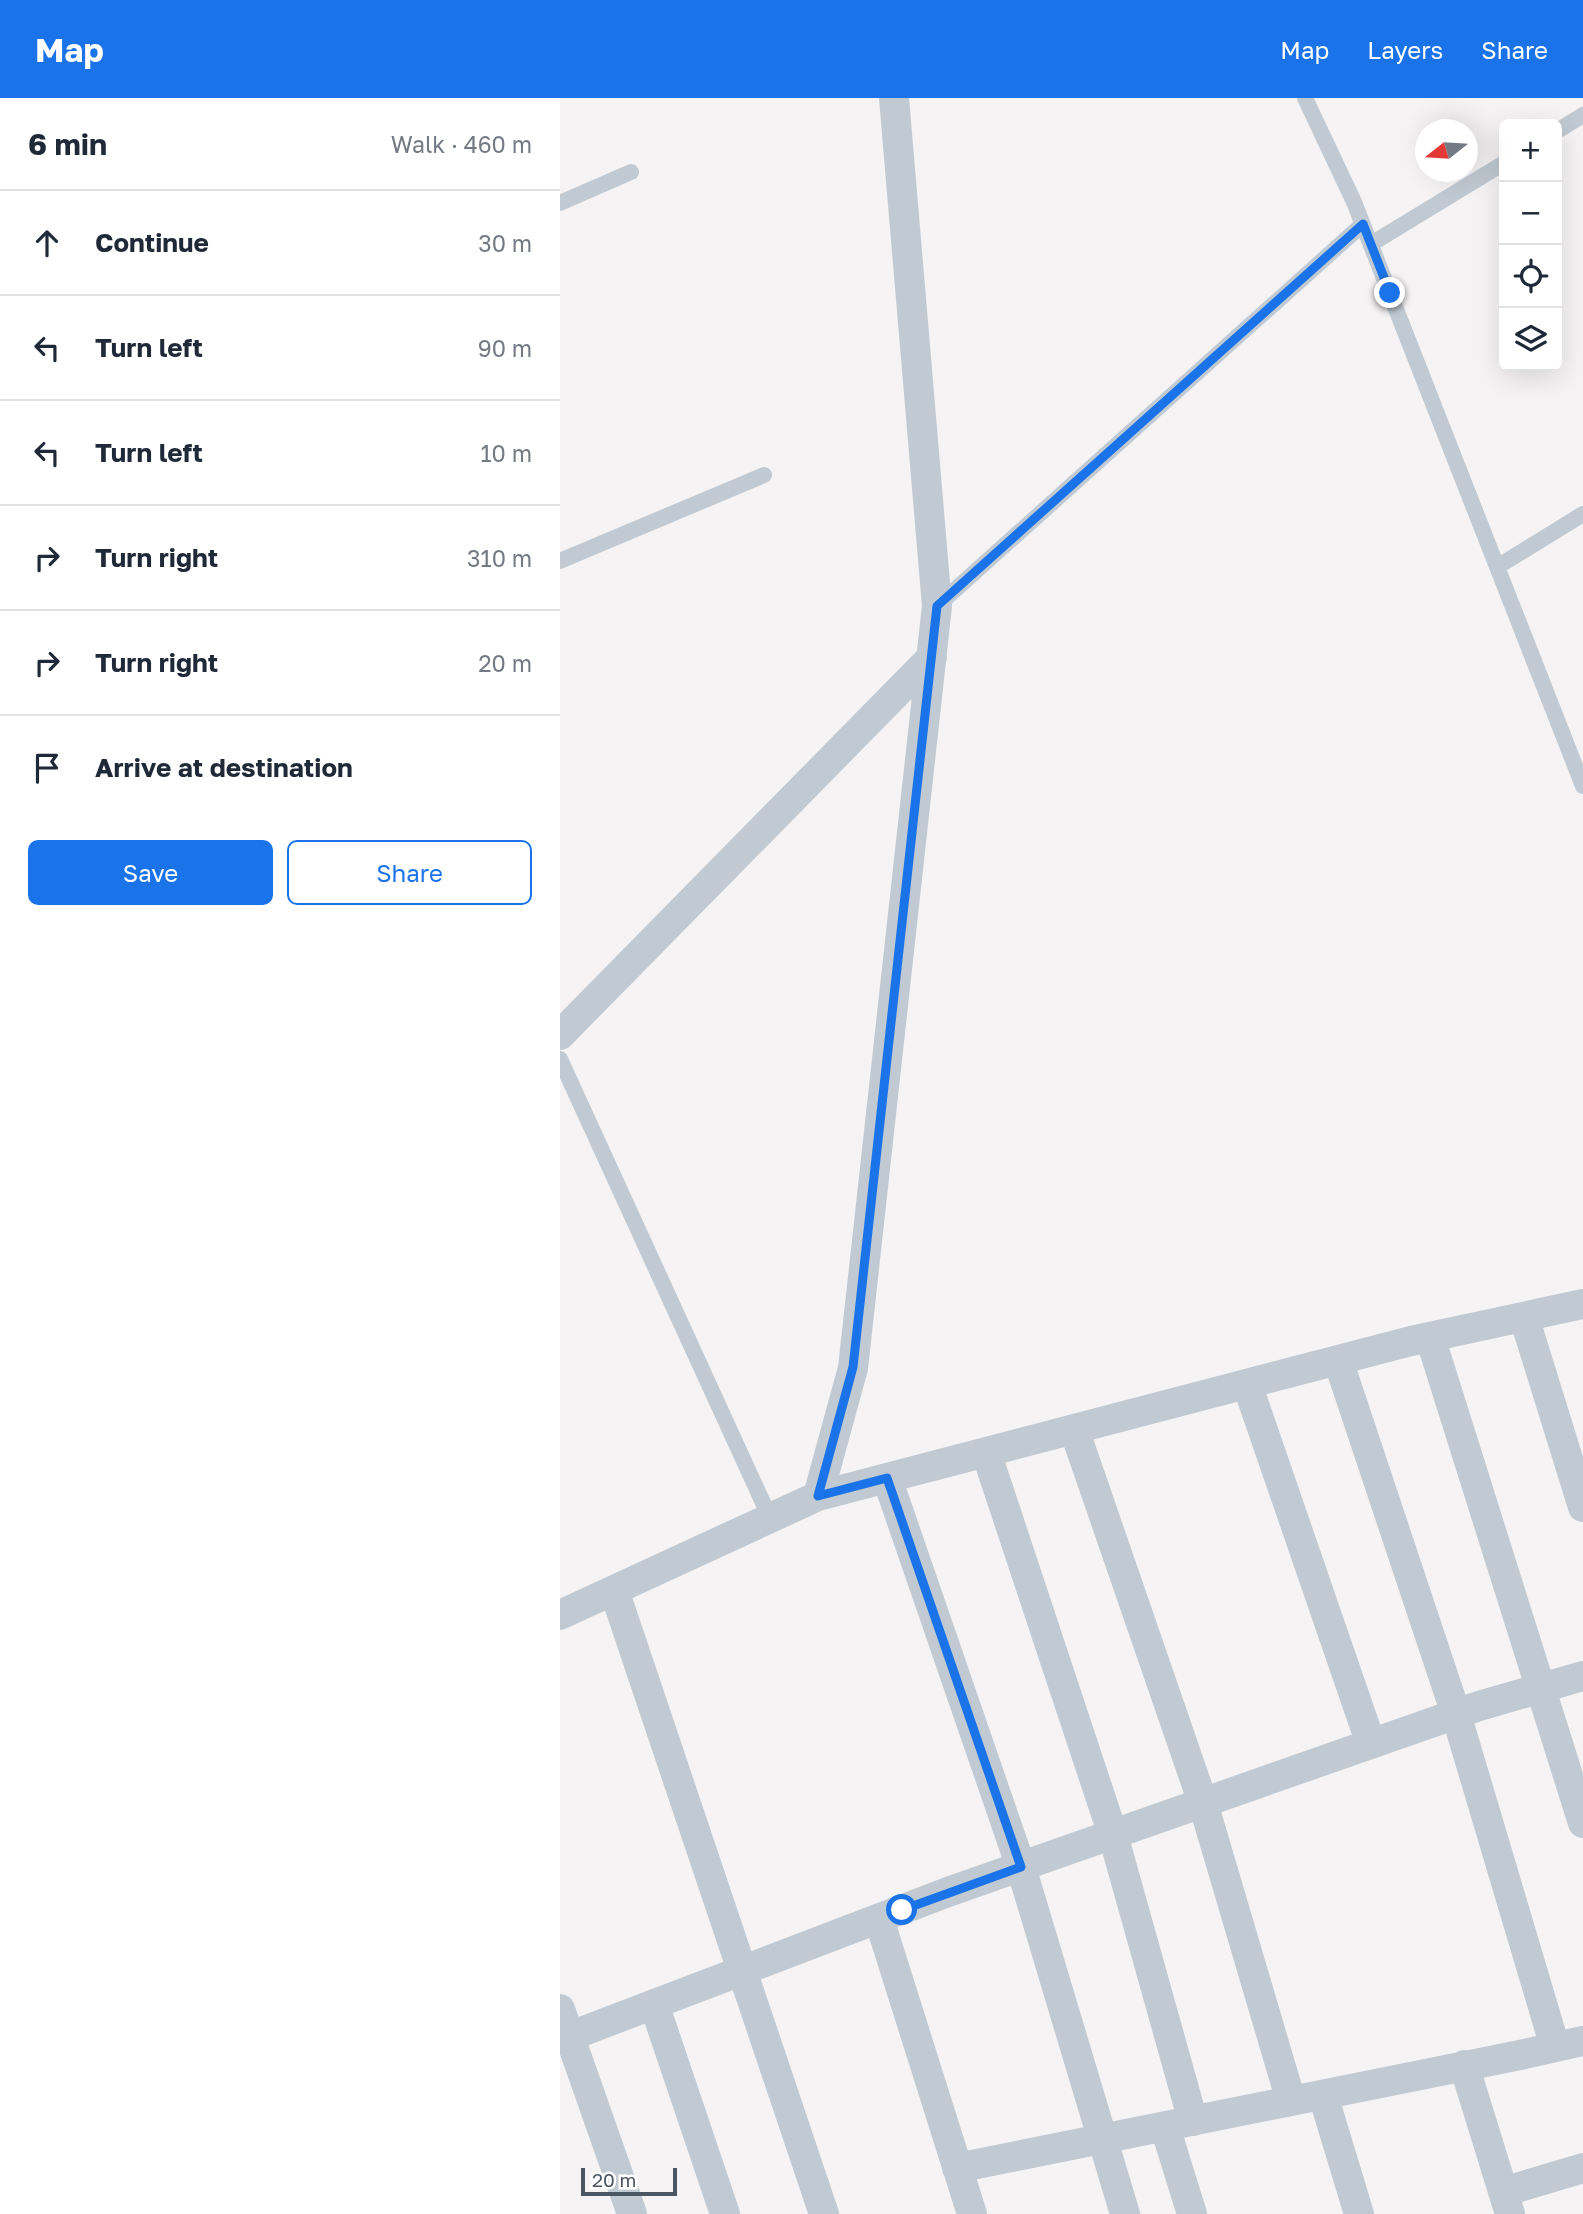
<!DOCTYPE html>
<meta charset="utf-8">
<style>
body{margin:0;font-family:"Golos Text",sans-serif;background:#f6f6f7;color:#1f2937}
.controls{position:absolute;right:21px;top:21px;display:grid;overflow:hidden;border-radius:10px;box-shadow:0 7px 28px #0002}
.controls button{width:63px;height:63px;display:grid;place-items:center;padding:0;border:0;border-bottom:2px solid #e0e1e3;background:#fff;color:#1f2937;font:35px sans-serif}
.compass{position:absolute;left:855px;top:21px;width:63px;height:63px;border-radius:50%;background:#fff;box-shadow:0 7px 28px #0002;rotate:253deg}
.scale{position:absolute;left:21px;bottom:18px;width:96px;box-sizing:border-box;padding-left:7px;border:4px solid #4a5661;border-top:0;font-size:19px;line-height:24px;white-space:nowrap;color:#4a5661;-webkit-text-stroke:5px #fff;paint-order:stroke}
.stop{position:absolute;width:21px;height:21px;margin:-16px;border:5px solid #1a73e8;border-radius:50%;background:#fff}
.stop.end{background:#1a73e8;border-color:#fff;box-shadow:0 2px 7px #0008}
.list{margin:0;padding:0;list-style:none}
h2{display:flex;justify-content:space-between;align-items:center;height:91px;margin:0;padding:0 28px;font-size:30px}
h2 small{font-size:23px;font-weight:400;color:#747a83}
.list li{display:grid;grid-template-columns:46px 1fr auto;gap:21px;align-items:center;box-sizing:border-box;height:105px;padding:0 28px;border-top:2px solid #e0e1e3}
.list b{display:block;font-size:26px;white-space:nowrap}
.list em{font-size:23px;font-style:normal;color:#747a83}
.actions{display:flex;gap:14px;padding:21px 28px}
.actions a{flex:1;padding:16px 0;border:2px solid #1a73e8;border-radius:10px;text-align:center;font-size:24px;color:#1a73e8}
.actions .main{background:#1a73e8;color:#fff}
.icon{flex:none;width:38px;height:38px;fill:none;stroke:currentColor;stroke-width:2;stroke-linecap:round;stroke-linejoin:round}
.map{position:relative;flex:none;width:1023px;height:2116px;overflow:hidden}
header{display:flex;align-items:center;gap:42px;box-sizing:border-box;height:98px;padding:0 35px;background:#1a73e8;color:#fff}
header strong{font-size:33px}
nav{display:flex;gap:38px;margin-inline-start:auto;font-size:24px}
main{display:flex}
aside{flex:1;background:#fff}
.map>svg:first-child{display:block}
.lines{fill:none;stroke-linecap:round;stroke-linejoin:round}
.lane{stroke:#c1cad2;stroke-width:16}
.street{stroke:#c1cad2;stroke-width:30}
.route{stroke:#1a73e8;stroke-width:9}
</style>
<header>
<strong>Map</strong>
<nav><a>Map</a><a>Layers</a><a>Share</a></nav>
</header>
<main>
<aside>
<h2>6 min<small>Walk · 460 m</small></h2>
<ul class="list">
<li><svg class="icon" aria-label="ahead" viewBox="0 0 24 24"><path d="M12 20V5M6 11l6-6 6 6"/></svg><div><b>Continue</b></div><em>30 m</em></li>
<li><svg class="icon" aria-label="left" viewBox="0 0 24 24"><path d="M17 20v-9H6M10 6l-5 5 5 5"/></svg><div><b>Turn left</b></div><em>90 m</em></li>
<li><svg class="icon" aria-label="left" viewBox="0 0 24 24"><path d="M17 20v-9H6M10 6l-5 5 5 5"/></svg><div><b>Turn left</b></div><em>10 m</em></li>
<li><svg class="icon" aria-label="right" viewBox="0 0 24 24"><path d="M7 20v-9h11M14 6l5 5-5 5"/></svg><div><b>Turn right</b></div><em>310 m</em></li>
<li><svg class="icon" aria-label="right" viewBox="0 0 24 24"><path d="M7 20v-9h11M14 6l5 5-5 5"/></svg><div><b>Turn right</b></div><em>20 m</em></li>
<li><svg class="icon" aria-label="arrive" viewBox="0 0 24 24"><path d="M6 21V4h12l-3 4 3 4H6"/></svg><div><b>Arrive at destination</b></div></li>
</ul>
<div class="actions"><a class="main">Save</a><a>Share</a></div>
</aside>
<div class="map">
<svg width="1023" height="2116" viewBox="0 0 1023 2116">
<rect width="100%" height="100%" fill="#f5f3f3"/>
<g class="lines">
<path class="lane" d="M 745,0 L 794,104 L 1023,688
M 997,33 L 1023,17
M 0,105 L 71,74
M 811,146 L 944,65
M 0,463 L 204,377
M 937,469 L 1023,416
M 377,508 L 803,126
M 0,961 L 210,1420"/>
<path class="street" d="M 0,937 L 372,559
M 964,1219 L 1023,1409
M 870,1239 L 1023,1725
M 778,1262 L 896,1616 L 995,1949
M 687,1286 L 811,1646
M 514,1331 L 643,1705 L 731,2003
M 426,1354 L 553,1737 L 633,2023
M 327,1380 L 461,1769 L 565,2116
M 258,1398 L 293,1270 L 377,508 L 334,0
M 54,1492 L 264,2116
M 0,1517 L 258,1398 L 851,1243 L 1023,1206
M 319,1821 L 412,2116
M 94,1906 L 165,2116
M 0,1911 L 72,2116
M 0,1942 L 388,1794 L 919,1608 L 1023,1578
M 904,1967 L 950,2116
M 763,1997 L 799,2116
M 605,2029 L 632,2116
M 397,2070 L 960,1957 L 1023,1943
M 943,2094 L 1023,2070"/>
</g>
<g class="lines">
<path class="route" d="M 342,1812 L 461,1769 L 327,1380 L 258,1398 L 293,1269 L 377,508 L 803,126 L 830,195"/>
</g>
</svg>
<div class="controls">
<button>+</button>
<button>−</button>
<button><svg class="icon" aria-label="locate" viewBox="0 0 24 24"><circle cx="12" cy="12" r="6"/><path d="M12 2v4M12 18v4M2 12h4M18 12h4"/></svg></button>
<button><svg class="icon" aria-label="layers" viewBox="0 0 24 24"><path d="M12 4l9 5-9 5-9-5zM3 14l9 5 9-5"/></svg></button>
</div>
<svg class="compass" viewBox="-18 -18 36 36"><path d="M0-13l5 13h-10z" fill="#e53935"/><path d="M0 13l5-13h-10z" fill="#747a83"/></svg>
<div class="scale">20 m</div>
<div class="stop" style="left:342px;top:1812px"></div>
<div class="stop end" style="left:830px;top:195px"></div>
</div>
</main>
